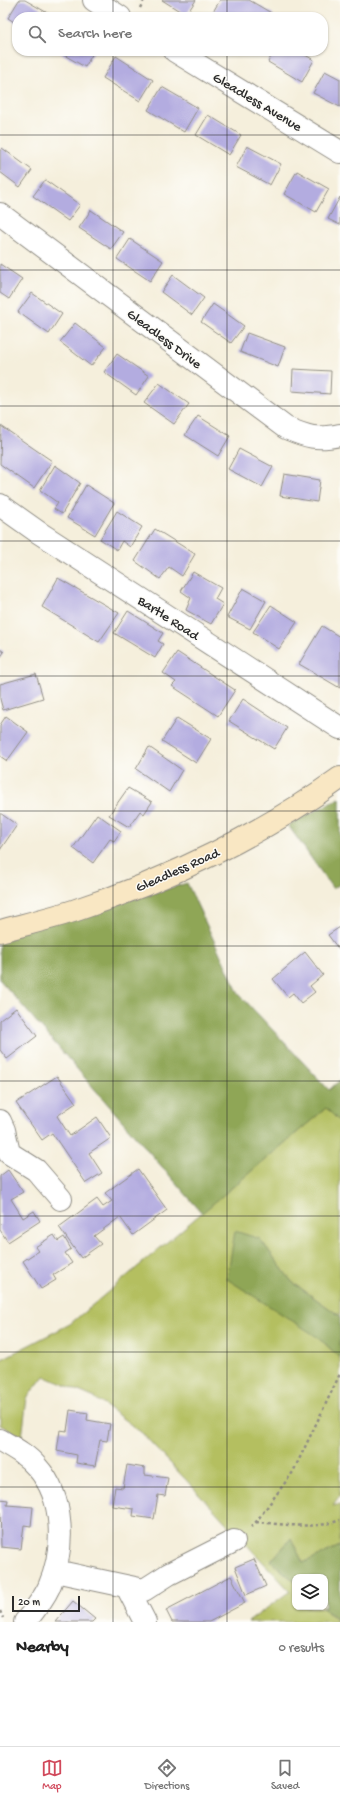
<!DOCTYPE html>
<style>
body{margin:0;font-family:"Gochi Hand",sans-serif;background:#f6f6f6;color:#222}
.controls{position:absolute;right:12px;bottom:12px;display:grid;overflow:hidden;border-radius:8px;box-shadow:0 1px 3px #0004}
.controls button{width:36px;height:36px;display:grid;place-items:center;padding:0;border:0;border-bottom:1px solid #e0e0e0;background:#fff;color:#222;font:20px sans-serif}
.scale{position:absolute;left:12px;bottom:10px;width:68px;box-sizing:border-box;padding-left:4px;border:2px solid #2b2b2b;border-top:0;font-size:11px;line-height:14px;white-space:nowrap;color:#2b2b2b;-webkit-text-stroke:3px #fdfcf7;paint-order:stroke}
.list{margin:0;padding:0;list-style:none}
h2{display:flex;justify-content:space-between;align-items:center;height:52px;margin:0;padding:0 16px;font-size:17px}
h2 small{font-size:13px;font-weight:400;color:#767676}
.icon{flex:none;width:22px;height:22px;fill:none;stroke:currentColor;stroke-width:2;stroke-linecap:round;stroke-linejoin:round}
.map{position:relative;flex:none;width:340px;height:1622px;overflow:hidden}
.search{position:absolute;background:#fff;box-shadow:0 1px 3px #0004;left:12px;right:12px;top:12px;height:44px;display:flex;align-items:center;gap:10px;box-sizing:border-box;padding:0 14px;border-radius:16px;color:#767676;font-size:15px}
.sheet{height:124px;background:#fff}
nav{display:flex;justify-content:space-around;align-items:center;box-sizing:border-box;height:56px;border-top:1px solid #e0e0e0;background:#fff;font-size:11px;color:#767676}
nav a{display:grid;justify-items:center;gap:2px}
nav .on{color:#d1495b}
.map>svg:first-child{display:block}
.green{fill:#b4bf61;stroke:#707546}
.forest{fill:#8fa657;stroke:#5d6841}
.building{fill:#b3ace0}
.lines{fill:none;stroke-linecap:round;stroke-linejoin:round}
.street-casing{stroke:#908d84;stroke-width:24}
.secondary-casing{stroke:#908d84;stroke-width:24}
.path{stroke:#908d84;stroke-width:2.5;stroke-dasharray:3 3;stroke-linecap:butt}
.street{stroke:#fff;stroke-width:22}
.secondary{stroke:#f9e7c3;stroke-width:22}
.grid{fill:none;stroke:#2b2b2b;stroke-width:1;stroke-opacity:0.55}
.labels{text-anchor:middle;stroke-width:3;stroke-linejoin:round;paint-order:stroke}
.street-label{font-size:14px;fill:#2b2b2b;stroke:#fdfcf7}
</style>
<div class="map">
<svg width="340" height="1622" viewBox="0 0 340 1622">
<rect width="100%" height="100%" fill="#fdfcf7"/>
<filter id="ink" filterUnits="userSpaceOnUse"><feTurbulence type="fractalNoise" baseFrequency=".025" numOctaves="2"/><feDisplacementMap in="SourceGraphic" scale="8" xChannelSelector="R" yChannelSelector="G"/><feConvolveMatrix kernelMatrix="1 2 1 2 8 2 1 2 1" color-interpolation-filters="sRGB"/></filter>
<filter id="wash" filterUnits="userSpaceOnUse"><feTurbulence type="fractalNoise" baseFrequency=".012" numOctaves="4" result="noise"/><feDisplacementMap in="SourceGraphic" scale="16" xChannelSelector="R" yChannelSelector="G"/><feGaussianBlur stdDeviation="0.9" result="paint"/><feColorMatrix in="noise" values="0 0 0 0 0 0 0 0 0 0 0 0 0 0 0 0 0 1.4 0 .05"/><feComposite in="paint" operator="in"/></filter>
<g filter="url(#wash)">
<rect width="100%" height="100%" fill="#f5efdc"/>
<path class="green" d="M 326,1108 L 340,1122 L 340,1316 L 292,1282 L 260,1239 L 319,1338 L 340,1358 L 340,1496 L 333,1506 L 340,1504 L 340,1546 L 303,1563 L 291,1539 L 271,1561 L 295,1582 L 295,1607 L 322,1607 L 338,1622 L 248,1622 L 290,1591 L 142,1433 L 95,1398 L 44,1376 L 27,1398 L 22,1437 L 0,1425 L 0,1360 L 70,1324 Z"/>
<path class="forest" d="M 340,798 L 340,884 L 333,889 L 288,825 Z
M 187,883 L 239,994 L 329,1090 L 340,1080 L 340,1122 L 326,1108 L 202,1213 L 0,980 L 0,938 Z
M 235,1231 L 260,1239 L 292,1282 L 340,1316 L 340,1358 L 319,1338 L 227,1279 Z
M 291,1538 L 303,1563 L 340,1546 L 340,1622 L 322,1607 L 325,1607 L 325,1577 L 295,1577 L 295,1582 L 271,1561 Z"/>
<g id="blocks">
<path class="building" d="M 19,0 L 25,0 L 51,15 L 50,17 L 17,17 L 17,24 L 8,18 Z
M 162,0 L 196,0 L 186,15 Z
M 220,0 L 249,0 L 273,14 L 272,17 L 210,17 Z
M 57,51 L 94,51 L 85,67 Z
M 274,51 L 298,51 L 314,60 L 302,82 L 268,62 Z
M 116,56 L 153,80 L 140,101 L 103,78 Z
M 325,71 L 340,79 L 340,107 L 313,93 Z
M 162,87 L 198,108 L 184,132 L 148,110 Z
M 208,115 L 241,135 L 229,155 L 196,135 Z
M 247,146 L 281,164 L 270,185 L 236,167 Z
M 2,148 L 32,170 L 20,187 L 0,172 L 0,151 Z
M 297,171 L 329,189 L 316,212 L 284,194 Z
M 45,180 L 80,205 L 68,221 L 33,196 Z
M 340,197 L 340,225 L 328,219 Z
M 91,210 L 123,232 L 111,249 L 79,228 Z
M 130,239 L 163,261 L 150,281 L 117,259 Z
M 0,264 L 22,279 L 9,299 L 0,293 Z
M 173,275 L 204,298 L 192,315 L 161,292 Z
M 32,293 L 62,314 L 49,334 L 18,312 Z
M 213,304 L 244,326 L 231,343 L 201,322 Z
M 75,323 L 106,347 L 91,366 L 60,342 Z
M 247,333 L 285,347 L 278,367 L 240,352 Z
M 117,354 L 149,376 L 136,395 L 104,372 Z
M 293,369 L 331,371 L 330,394 L 292,391 Z
M 159,383 L 189,404 L 174,424 L 144,403 Z
M 198,416 L 230,436 L 218,456 L 185,435 Z
M 1,426 L 52,461 L 34,488 L 0,464 Z
M 239,449 L 273,467 L 262,487 L 228,469 Z
M 55,465 L 80,483 L 62,514 L 54,509 L 58,503 L 40,490 Z
M 284,474 L 320,480 L 317,502 L 280,496 Z
M 86,485 L 114,503 L 95,535 L 67,518 Z
M 117,511 L 142,527 L 130,547 L 122,541 L 117,550 L 100,539 Z
M 155,529 L 195,554 L 182,576 L 169,567 L 160,579 L 135,561 Z
M 193,572 L 221,588 L 215,599 L 223,604 L 211,624 L 186,610 L 191,598 L 181,591 Z
M 58,578 L 119,613 L 99,642 L 42,607 Z
M 243,588 L 266,601 L 250,629 L 227,617 Z
M 271,605 L 297,622 L 279,649 L 253,632 Z
M 128,611 L 163,633 L 158,641 L 163,644 L 155,658 L 114,633 Z
M 322,626 L 340,637 L 340,688 L 299,664 Z
M 0,649 L 4,652 L 0,658 Z
M 177,652 L 235,690 L 218,716 L 172,686 L 176,682 L 163,673 Z
M 36,674 L 43,698 L 3,710 L 0,699 L 0,684 Z
M 243,699 L 287,728 L 274,749 L 229,721 Z
M 6,716 L 28,732 L 7,761 L 0,756 L 0,725 Z
M 177,718 L 211,739 L 196,763 L 162,741 Z
M 149,747 L 182,770 L 169,792 L 136,769 Z
M 128,788 L 152,802 L 144,814 L 140,811 L 129,827 L 109,815 Z
M 0,813 L 17,825 L 0,850 Z
M 97,814 L 121,831 L 114,841 L 110,839 L 93,863 L 73,848 Z
M 340,927 L 340,951 L 328,935 Z
M 305,952 L 323,975 L 310,986 L 315,992 L 301,1003 L 293,993 L 288,997 L 273,979 Z
M 16,1008 L 37,1036 L 7,1059 L 0,1050 L 0,1020 Z
M 57,1076 L 76,1103 L 57,1116 L 70,1136 L 97,1117 L 111,1138 L 89,1153 L 102,1173 L 86,1183 L 52,1133 L 42,1140 L 16,1103 Z
M 138,1169 L 167,1210 L 133,1235 L 120,1217 L 94,1236 L 101,1244 L 81,1258 L 59,1227 L 97,1199 L 103,1207 L 112,1201 L 105,1193 Z
M 8,1170 L 23,1192 L 11,1199 L 23,1218 L 34,1211 L 40,1221 L 8,1242 L 0,1230 L 0,1176 Z
M 54,1235 L 58,1241 L 64,1237 L 71,1249 L 65,1253 L 72,1263 L 53,1275 L 56,1280 L 41,1289 L 23,1261 L 38,1251 L 35,1247 Z
M 70,1410 L 88,1413 L 87,1420 L 110,1424 L 107,1441 L 100,1440 L 95,1466 L 76,1463 L 77,1455 L 57,1451 L 60,1430 L 67,1431 Z
M 127,1465 L 145,1468 L 145,1475 L 168,1478 L 165,1496 L 158,1495 L 154,1519 L 133,1516 L 134,1509 L 112,1506 L 115,1487 L 123,1488 Z
M 0,1499 L 8,1500 L 7,1505 L 33,1507 L 31,1526 L 24,1525 L 21,1549 L 1,1547 Z
M 254,1559 L 266,1586 L 246,1595 L 235,1567 Z
M 231,1576 L 245,1603 L 209,1622 L 172,1622 L 166,1610 Z
M 73,1601 L 95,1619 L 92,1622 L 55,1622 Z"/>
</g>
</g>
<g filter="url(#ink)">
<use href="#blocks" fill-opacity="0" stroke="#908d84" stroke-width="1"/>
<g class="lines">
<g class="street-casing">
<path id="street" d="M 94,0 L 120,17
M 175,51 L 340,152
M 0,214 L 286,428 C 308,437 316,440 340,435
M 0,505 L 38,532 L 340,728
M 0,1121 L 4,1130 L 9,1153 L 36,1170 L 61,1199
M 0,1440 C 14,1448 27,1455 37,1467 C 65,1498 65,1550 49,1587 C 43,1600 34,1611 25,1622
M 55,1571 L 144,1590 L 169,1574 L 234,1541
M 127,1587 L 145,1622"/>
</g>
<g class="secondary-casing">
<path id="secondary" d="M 0,931 C 26,924 53,918 79,909 C 170,879 262,834 340,778"/>
</g>
<path class="path" d="M 140,8 L 144,0
M 256,1522 C 283,1524 315,1530 340,1520
M 251,1527 L 256,1522 L 293,1472 L 340,1374
M 0,1611 L 3,1618"/>
<use href="#street" class="street"/>
<use href="#secondary" class="secondary"/>
</g>
</g>
<path class="grid" d="M 113,0 L 113,17M 227,0 L 227,17M 113,51 L 113,1622M 227,51 L 227,1622M 0,135 L 340,135M 0,270 L 340,270M 0,406 L 340,406M 0,541 L 340,541M 0,676 L 340,676M 0,811 L 340,811M 0,946 L 340,946M 0,1081 L 340,1081M 0,1216 L 340,1216M 0,1352 L 340,1352M 0,1487 L 340,1487"/>
<g class="labels">
<g class="street-label">
<text transform="translate(258 101) rotate(31)" y="5">Gleadless Avenue</text>
<text transform="translate(165 338) rotate(37)" y="5">Gleadless Drive</text>
<text transform="translate(169 617) rotate(33)" y="5">Bartle Road</text>
<text transform="translate(177 869) rotate(-24)" y="5">Gleadless Road</text>
</g>
</g>
</svg>
<div class="controls">
<button><svg class="icon" aria-label="layers" viewBox="0 0 24 24"><path d="M12 4l9 5-9 5-9-5zM3 14l9 5 9-5"/></svg></button>
</div>
<div class="scale">20 m</div>
<div class="search"><svg class="icon" aria-label="search" viewBox="0 0 24 24"><circle cx="10" cy="10" r="6"/><path d="M15 15l6 6"/></svg>Search here</div>
</div>
<section class="sheet">
<h2>Nearby<small>0 results</small></h2>
<ul class="list">
</ul>
</section>
<nav>
<a class="on"><svg class="icon" aria-label="map" viewBox="0 0 24 24"><path d="M3 6l6-2 6 2 6-2v14l-6 2-6-2-6 2zM9 4v14M15 6v14"/></svg>Map</a>
<a><svg class="icon" aria-label="directions" viewBox="0 0 24 24"><path d="M12 3l9 9-9 9-9-9zM9 14v-3h6M13 9l2 2-2 2"/></svg>Directions</a>
<a><svg class="icon" aria-label="saved" viewBox="0 0 24 24"><path d="M7 4h10v16l-5-4-5 4z"/></svg>Saved</a>
</nav>
